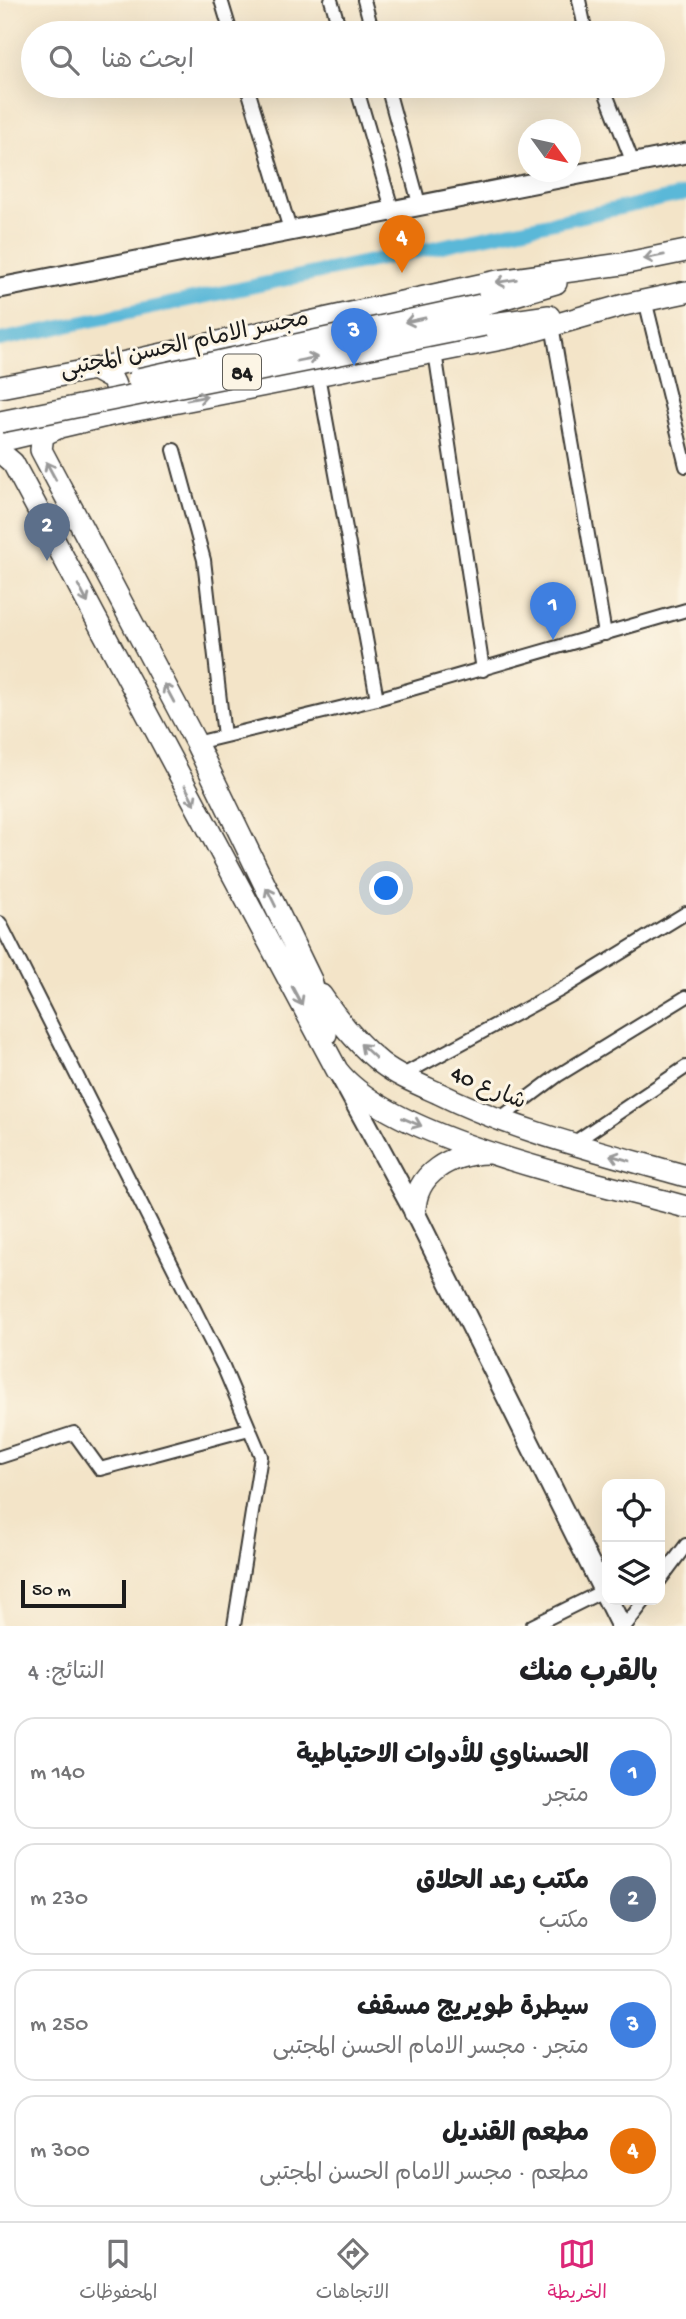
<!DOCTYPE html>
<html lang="ar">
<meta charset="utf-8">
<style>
body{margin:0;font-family:"Gochi Hand","Playpen Sans Arabic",sans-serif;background:#f6f6f6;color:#202124;direction:rtl}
.controls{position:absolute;right:21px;bottom:21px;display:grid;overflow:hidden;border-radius:14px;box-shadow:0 7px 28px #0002}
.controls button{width:63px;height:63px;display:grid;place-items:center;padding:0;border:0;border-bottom:2px solid #e0e0e0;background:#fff;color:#202124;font:35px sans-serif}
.compass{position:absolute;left:518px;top:119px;width:63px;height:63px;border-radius:50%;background:#fff;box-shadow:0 7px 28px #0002;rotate:123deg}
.scale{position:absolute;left:21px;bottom:18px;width:105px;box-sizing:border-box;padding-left:7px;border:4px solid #1c1c1c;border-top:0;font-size:19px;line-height:24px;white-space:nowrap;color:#1c1c1c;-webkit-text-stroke:5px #fcf5e5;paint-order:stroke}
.you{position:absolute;left:387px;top:889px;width:24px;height:24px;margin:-18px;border:5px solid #fff;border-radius:50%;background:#1a73e8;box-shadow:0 0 0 10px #1a73e833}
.badge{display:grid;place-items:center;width:46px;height:46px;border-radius:50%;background:#db2777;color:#fff;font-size:23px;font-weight:700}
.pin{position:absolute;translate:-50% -58px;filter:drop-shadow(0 2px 4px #0008)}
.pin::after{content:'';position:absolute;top:37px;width:24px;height:21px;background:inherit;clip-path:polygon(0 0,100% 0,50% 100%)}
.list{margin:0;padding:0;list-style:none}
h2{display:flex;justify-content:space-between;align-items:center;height:91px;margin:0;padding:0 28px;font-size:30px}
h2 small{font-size:23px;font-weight:400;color:#757577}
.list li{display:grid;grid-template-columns:46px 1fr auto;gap:21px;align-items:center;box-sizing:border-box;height:112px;margin:0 14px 14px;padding:0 14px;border:2px solid #e0e0e0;border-radius:21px}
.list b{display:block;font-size:26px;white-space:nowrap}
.list p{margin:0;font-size:23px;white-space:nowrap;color:#757577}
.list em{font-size:23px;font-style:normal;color:#757577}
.icon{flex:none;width:38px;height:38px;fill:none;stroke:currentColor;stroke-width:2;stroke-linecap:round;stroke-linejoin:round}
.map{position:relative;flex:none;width:686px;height:1626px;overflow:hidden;direction:ltr}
.search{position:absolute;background:#fff;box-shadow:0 7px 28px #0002;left:21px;right:21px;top:21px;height:77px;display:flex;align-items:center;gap:18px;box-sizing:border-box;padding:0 24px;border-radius:38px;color:#757577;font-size:26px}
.sheet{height:595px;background:#fff}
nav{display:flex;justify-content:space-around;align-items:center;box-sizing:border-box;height:98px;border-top:2px solid #e0e0e0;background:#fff;font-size:19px;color:#757577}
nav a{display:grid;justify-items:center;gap:4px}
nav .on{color:#db2777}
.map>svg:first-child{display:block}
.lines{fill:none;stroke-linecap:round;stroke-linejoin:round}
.canal{stroke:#5ab8d8;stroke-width:14}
.minor-casing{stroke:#3c3a36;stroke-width:16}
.secondary-casing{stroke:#3c3a36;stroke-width:23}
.primary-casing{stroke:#3c3a36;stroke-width:24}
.trunk-casing{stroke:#3c3a36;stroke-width:24}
.minor{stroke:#fff;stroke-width:12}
.secondary{stroke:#fff;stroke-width:19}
.primary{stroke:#fff;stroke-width:21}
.trunk{stroke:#fff;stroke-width:21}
.trunk-bridge-casing{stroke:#3c3a36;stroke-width:24;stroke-linecap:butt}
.trunk-bridge{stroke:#fff;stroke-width:21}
.oneway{stroke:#999}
.labels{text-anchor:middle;stroke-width:6;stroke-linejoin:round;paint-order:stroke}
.shield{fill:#fcf5e5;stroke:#5f5d58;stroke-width:2}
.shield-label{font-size:21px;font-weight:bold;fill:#1c1c1c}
.street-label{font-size:23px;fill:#1c1c1c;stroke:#fcf5e5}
</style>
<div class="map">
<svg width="686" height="1626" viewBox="0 0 686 1626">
<rect width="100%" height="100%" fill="#fcf5e5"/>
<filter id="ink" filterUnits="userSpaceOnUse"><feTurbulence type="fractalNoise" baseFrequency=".0143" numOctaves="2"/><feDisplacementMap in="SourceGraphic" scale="14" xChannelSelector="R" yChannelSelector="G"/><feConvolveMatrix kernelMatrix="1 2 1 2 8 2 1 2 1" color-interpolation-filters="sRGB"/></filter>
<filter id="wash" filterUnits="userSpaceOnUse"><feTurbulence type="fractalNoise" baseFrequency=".00686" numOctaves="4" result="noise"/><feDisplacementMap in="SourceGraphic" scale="28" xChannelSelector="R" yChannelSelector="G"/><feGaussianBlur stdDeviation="1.57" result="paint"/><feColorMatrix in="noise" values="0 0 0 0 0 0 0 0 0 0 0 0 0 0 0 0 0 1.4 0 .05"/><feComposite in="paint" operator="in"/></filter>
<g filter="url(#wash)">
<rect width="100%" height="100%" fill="#f3e4c8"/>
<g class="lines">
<path class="canal" d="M 0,340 L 686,194"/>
</g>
</g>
<g filter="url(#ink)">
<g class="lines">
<g class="minor-casing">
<path id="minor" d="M 221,0 L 231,33
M 331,0 L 341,33
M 364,0 L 373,33
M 579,0 L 586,33
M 247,86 L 291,233
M 356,86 L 393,212
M 387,86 L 420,207
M 603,86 L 633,163
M 645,300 L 686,466
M 552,325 L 605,634
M 435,352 L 483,670
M 318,375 L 377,699
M 174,450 L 204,560 L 224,736
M 196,743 L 377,699 L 686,610
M 0,923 L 223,1366 L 261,1456 L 234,1626
M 401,1076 L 562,989 L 686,913
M 498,1120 L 557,1076 L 686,997
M 572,1144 L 686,1067
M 0,1457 L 74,1433 L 100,1469 L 249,1429
M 660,1580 L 686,1545
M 532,1626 L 603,1591
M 625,1626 L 645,1600"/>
</g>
<g class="secondary-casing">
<path id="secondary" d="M 0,288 L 686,153
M 340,1075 L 415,1213 L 621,1626"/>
</g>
<g class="primary-casing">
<path id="primary" d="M 0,387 L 94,369 L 112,379 C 120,393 118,406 106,416 L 0,441
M 58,428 L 43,435 L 41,450 L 196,743 L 311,980 L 326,1034
M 0,452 L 13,463 L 337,1070 C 392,1141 597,1182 686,1207
M 321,995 C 338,1020 357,1044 381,1063 C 398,1076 418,1084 438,1093 C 517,1132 602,1152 686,1176
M 415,1213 C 414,1173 451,1154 487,1153"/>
</g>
<g class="trunk-casing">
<path id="trunk" d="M 481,305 L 556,283
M 485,325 L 549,316
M 94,369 L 498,281 L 622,264 L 686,251
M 106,416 L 512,337 L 624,305 L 686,292"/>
</g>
<use href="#minor" class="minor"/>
<use href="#secondary" class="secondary"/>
<use href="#primary" class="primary"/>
<use href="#trunk" class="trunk"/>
<g class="trunk-bridge-casing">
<path id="trunk-bridge" d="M 138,379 L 481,305
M 0,422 L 485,325"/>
</g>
<use href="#trunk-bridge" class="trunk-bridge"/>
</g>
<defs><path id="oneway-shaft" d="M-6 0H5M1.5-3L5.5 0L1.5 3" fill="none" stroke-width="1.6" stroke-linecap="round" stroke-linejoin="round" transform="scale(1.75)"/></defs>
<g class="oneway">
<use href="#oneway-shaft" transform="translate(654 257) rotate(169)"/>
<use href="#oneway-shaft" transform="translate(506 281) rotate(171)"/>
<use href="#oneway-shaft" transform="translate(415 320) rotate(168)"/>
<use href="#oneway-shaft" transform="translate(307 359) rotate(-11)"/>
<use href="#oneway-shaft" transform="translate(197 398) rotate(-11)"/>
<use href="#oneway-shaft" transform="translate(51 471) rotate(-118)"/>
<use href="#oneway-shaft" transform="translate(83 594) rotate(62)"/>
<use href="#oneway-shaft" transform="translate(169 693) rotate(-118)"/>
<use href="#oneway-shaft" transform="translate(190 795) rotate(62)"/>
<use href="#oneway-shaft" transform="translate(271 897) rotate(-116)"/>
<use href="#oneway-shaft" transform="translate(297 996) rotate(62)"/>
<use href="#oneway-shaft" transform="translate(368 1051) rotate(-137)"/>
<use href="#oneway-shaft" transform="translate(412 1122) rotate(23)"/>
<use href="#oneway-shaft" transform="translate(620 1158) rotate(-164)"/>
</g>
</g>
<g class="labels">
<rect class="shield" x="223" y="354.5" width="38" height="35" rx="5"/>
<g class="shield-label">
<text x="242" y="379">84</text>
</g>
<g class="street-label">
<text transform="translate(184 342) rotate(-12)" y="8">مجسر الامام الحسن المجتبى</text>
<text transform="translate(489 1086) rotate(23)" y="8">شارع 40</text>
</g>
</g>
</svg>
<div class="controls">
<button><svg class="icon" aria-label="locate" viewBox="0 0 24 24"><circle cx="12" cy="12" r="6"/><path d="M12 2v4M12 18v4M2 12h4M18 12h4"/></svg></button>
<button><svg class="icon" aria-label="layers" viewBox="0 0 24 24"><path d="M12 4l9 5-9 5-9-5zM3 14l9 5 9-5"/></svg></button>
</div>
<svg class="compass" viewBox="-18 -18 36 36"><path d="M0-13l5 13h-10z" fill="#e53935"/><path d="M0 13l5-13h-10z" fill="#757577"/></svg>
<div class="scale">50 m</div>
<div class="you"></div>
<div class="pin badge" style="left:553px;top:640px;background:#3f7fe0">1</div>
<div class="pin badge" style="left:47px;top:561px;background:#5c6f8a">2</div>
<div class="pin badge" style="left:354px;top:366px;background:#3f7fe0">3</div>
<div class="pin badge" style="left:402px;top:273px;background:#e8710a">4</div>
<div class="search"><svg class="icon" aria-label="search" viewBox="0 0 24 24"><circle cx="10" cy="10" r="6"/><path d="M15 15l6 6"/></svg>ابحث هنا</div>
</div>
<section class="sheet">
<h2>بالقرب منك<small>النتائج: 4</small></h2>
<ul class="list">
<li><span class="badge" style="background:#3f7fe0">1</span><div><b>الحسناوي للأدوات الاحتياطية</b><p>متجر</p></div><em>140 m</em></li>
<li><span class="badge" style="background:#5c6f8a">2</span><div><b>مكتب رعد الحلاق</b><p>مكتب</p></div><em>230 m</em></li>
<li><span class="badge" style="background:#3f7fe0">3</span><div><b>سيطرة طويريج مسقف</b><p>متجر · مجسر الامام الحسن المجتبى</p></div><em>250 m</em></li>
<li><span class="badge" style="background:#e8710a">4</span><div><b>مطعم القنديل</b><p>مطعم · مجسر الامام الحسن المجتبى</p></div><em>300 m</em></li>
</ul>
</section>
<nav>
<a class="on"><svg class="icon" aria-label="map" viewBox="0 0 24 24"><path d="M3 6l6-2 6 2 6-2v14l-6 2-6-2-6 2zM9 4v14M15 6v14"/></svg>الخريطة</a>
<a><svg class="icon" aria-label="directions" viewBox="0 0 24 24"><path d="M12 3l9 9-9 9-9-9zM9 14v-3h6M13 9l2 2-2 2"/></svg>الاتجاهات</a>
<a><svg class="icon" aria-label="saved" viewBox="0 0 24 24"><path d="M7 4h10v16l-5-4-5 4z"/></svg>المحفوظات</a>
</nav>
